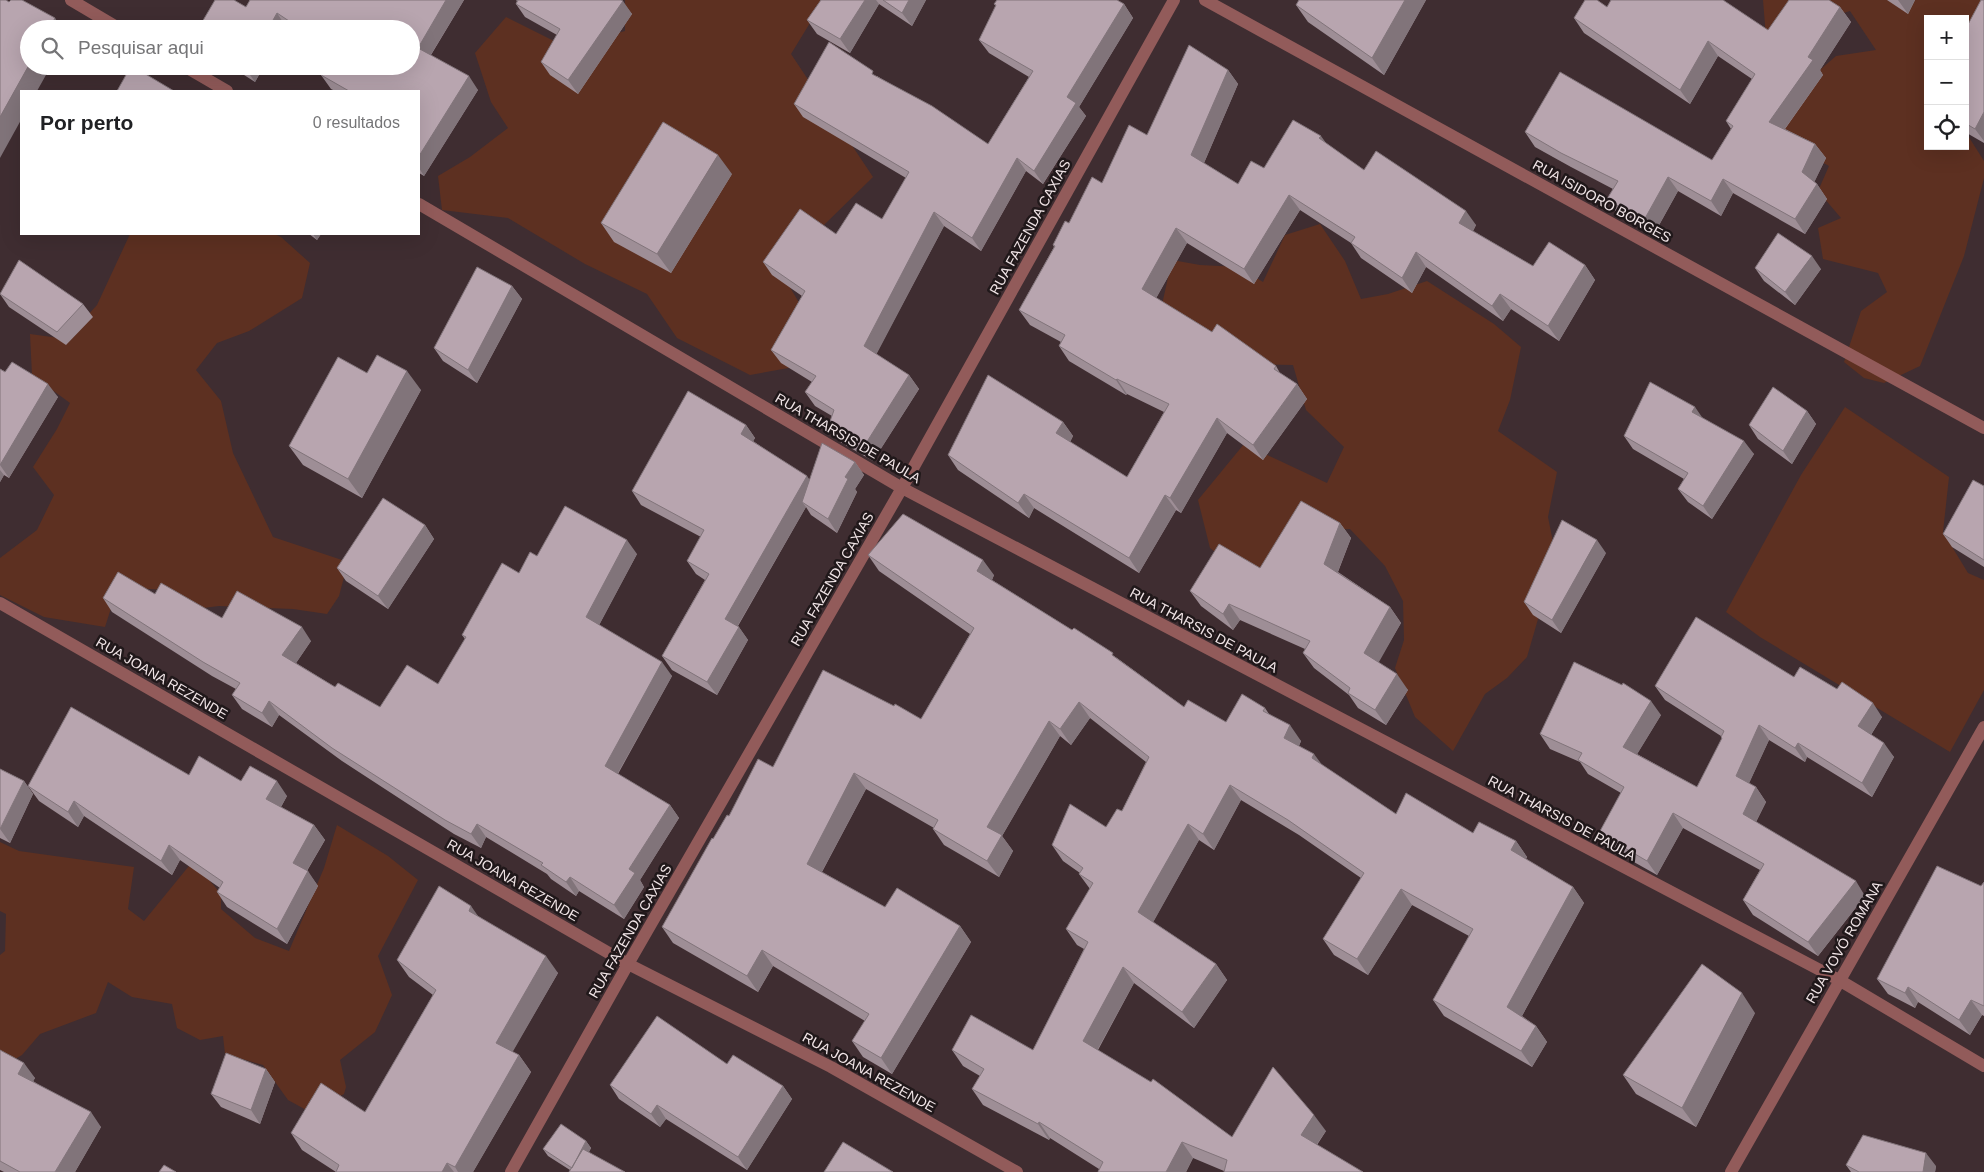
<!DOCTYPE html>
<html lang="pt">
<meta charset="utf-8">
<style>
body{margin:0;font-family:Arial,sans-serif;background:#f2f2f2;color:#202124}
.controls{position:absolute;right:15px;top:15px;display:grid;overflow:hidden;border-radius:0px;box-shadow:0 5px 20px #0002}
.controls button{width:45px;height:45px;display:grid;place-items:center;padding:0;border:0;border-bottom:1px solid #e0e0e0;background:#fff;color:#202124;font:25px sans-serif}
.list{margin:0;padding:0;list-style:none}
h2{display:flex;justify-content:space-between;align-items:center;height:65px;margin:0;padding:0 20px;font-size:21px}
h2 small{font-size:16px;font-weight:400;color:#757577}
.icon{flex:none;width:28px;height:28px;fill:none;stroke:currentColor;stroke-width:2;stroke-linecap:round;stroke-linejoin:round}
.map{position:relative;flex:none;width:1984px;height:1172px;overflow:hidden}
.search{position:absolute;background:#fff;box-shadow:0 5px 20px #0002;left:20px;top:20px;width:400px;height:55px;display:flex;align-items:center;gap:12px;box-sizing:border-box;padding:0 18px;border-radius:28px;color:#757577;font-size:19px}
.panel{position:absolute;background:#fff;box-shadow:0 5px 20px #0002;left:20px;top:90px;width:400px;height:145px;border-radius:0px}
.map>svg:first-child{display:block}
.green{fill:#5d3021}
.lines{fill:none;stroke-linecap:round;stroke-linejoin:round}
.minor{stroke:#925b5a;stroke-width:12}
.wall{fill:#9e8e96}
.shaded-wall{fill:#81747a}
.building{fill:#b8a5af;stroke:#81747a}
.labels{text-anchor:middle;stroke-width:5;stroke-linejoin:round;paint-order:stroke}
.street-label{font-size:14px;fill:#f0e4e6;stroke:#20181a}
</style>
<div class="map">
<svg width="1984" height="1172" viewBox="0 0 1984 1172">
<rect width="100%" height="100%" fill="#3f2d31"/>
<path class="green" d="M 625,0 L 824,0 L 791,54 L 873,177 L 779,269 L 807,316 L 794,367 L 750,375 L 677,338 L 647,294 L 585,264 L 508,218 L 442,210 L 438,176 L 470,157 L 508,128 L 491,102 L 475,53 L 506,17 L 566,47 L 625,31 Z
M 1763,0 L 1984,0 L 1965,69 L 1965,19 L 1928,19 L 1928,146 L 1965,146 L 1965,131 L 1984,161 L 1984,178 L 1964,256 L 1920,366 L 1884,383 L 1864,378 L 1844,362 L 1861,311 L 1887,292 L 1878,273 L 1823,259 L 1818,228 L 1841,218 L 1818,191 L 1829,166 L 1788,143 L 1756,102 L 1798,89 L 1836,56 L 1876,50 L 1850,11 L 1766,37 Z
M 1320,224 L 1345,261 L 1361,299 L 1388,294 L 1427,281 L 1494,324 L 1521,347 L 1510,400 L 1498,431 L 1557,472 L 1548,517 L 1556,557 L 1527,657 L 1507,678 L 1485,694 L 1453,751 L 1415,717 L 1395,668 L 1404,640 L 1403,601 L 1385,566 L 1350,529 L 1321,530 L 1257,585 L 1210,548 L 1198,500 L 1244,444 L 1327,483 L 1344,447 L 1306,410 L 1293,365 L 1243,364 L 1210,330 L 1161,309 L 1172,260 L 1200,265 L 1239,267 L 1263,282 L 1285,235 Z
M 130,234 L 274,234 L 281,237 L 310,263 L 302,298 L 249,331 L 217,343 L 196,370 L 221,401 L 233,453 L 273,537 L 348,562 L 339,596 L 327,614 L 293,609 L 219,606 L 203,608 L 167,590 L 131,588 L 113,602 L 105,627 L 44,617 L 0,595 L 0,558 L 37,530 L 54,495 L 33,467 L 57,429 L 70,403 L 32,375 L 30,334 L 66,339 L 97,305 Z
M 1845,407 L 1949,477 L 1943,532 L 1968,573 L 1984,580 L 1984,690 L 1950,752 L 1760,637 L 1726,612 L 1801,475 Z
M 337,825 L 388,856 L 418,880 L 378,956 L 392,995 L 375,1032 L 340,1060 L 346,1087 L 344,1094 L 310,1112 L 288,1100 L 263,1065 L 225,1054 L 223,1036 L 200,1040 L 177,1028 L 172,1004 L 132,997 L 108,982 L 96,1013 L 40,1034 L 22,1055 L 0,1068 L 0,955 L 5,951 L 6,914 L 0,911 L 0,842 L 19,851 L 134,867 L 128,909 L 144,921 L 193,861 L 221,894 L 221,909 L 255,938 L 289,951 L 324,868 Z"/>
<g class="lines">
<path class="minor" d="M 71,0 L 120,29
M 1205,0 L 1984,428
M 184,66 L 227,91
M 419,204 L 902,488 L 1839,980 L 1984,1066
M 0,603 L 628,964 L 831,1067 L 1017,1172
M 511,1172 L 628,964 L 902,488 L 1174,0
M 1731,1172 L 1984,727"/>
</g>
<path class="wall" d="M 250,0 L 464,0 L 431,55 L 478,90 L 424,176 L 419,173 L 419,91 L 335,91 L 331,89 L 321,75 L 411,29 L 290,29 L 286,27 L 285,29 L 198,29 L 246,7 Z
M 516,0 L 621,0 L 632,14 L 578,94 L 550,75 L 541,62 L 557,35 L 525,17 L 516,4 L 517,1 Z
M 821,0 L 926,0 L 912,26 L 879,4 L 850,53 L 817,34 L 807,20 Z
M 1426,0 L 1384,75 L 1308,22 L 1296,5 Z
M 1887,0 L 1915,0 L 1908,14 Z
M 1984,0 L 1984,143 L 1965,132 L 1965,30 Z
M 994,4 L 1124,4 L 1133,18 L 1079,107 L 1086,116 L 1043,184 L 1026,171 L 981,251 L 944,226 L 876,354 L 909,375 L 919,389 L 873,461 L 837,440 L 828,427 L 832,416 L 815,406 L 805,392 L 812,382 L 781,363 L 771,350 L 802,296 L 772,275 L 763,262 L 836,234 L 882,219 L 906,178 L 803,117 L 794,104 L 877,76 L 988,144 L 1029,77 L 989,53 L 979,40 L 996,6 Z
M 1607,7 L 1768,30 L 1840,7 L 1851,22 L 1820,70 L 1823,75 L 1785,129 L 1815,144 L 1826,158 L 1814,182 L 1817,184 L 1827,199 L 1805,234 L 1733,193 L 1721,216 L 1678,191 L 1653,236 L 1617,213 L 1607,199 L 1613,189 L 1571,167 L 1535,147 L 1525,132 L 1712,160 L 1731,129 L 1726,121 L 1752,79 L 1718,56 L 1690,104 L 1584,33 L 1574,18 Z
M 230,66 L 264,66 L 255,82 Z
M 1228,70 L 1238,84 L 1204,163 L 1238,184 L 1264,168 L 1326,144 L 1364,170 L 1476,225 L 1473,231 L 1533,266 L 1585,265 L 1595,280 L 1559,341 L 1511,309 L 1503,321 L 1426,267 L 1412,293 L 1361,258 L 1351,243 L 1300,210 L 1254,284 L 1187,243 L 1156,298 L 1212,332 L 1276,366 L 1280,373 L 1297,384 L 1307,399 L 1263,460 L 1227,433 L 1181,513 L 1176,510 L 1139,573 L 1034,508 L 1029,518 L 958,470 L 948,455 L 1063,422 L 1073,436 L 1070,442 L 1127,477 L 1164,412 L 1127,394 L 1126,395 L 1069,361 L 1059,346 L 1061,342 L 1030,325 L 1019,310 L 1054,247 L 1053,245 L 1069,223 L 1102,183 L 1147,135 Z
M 732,174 L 671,273 L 614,242 L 601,223 Z
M 309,234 L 321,234 L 317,240 Z
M 1755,268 L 1821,269 L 1795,305 L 1764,281 Z
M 512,286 L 522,299 L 477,383 L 443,361 L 434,348 Z
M 0,294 L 83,304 L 93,317 L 66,345 L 9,307 Z
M 0,369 L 58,397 L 9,478 L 4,475 L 0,482 Z
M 367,373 L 421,390 L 362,498 L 303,465 L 289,446 Z
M 1807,411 L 1816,424 L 1792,464 L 1758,439 L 1749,425 Z
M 1703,418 L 1754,454 L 1712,519 L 1688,502 L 1678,489 L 1684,479 L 1633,449 L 1624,436 Z
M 746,425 L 755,438 L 753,441 L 810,480 L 855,462 L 864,475 L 855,489 L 857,492 L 837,533 L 811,515 L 806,507 L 738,626 L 748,640 L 717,695 L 672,670 L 662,656 L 705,580 L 696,574 L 687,561 L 701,537 L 641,505 L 632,491 Z
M 1984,486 L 1984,567 L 1952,547 L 1943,534 Z
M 1340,523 L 1351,538 L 1338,572 L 1390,607 L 1401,623 L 1378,662 L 1408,690 L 1386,725 L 1358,708 L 1349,695 L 1314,668 L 1303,653 L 1305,649 L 1240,620 L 1233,630 L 1201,606 L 1190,591 L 1260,568 Z
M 425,525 L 434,539 L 388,609 L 346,581 L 337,568 Z
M 1606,553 L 1561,633 L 1533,615 L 1524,602 Z
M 637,554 L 599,625 L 672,676 L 618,774 L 670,805 L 679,818 L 640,880 L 644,887 L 624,919 L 579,891 L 576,896 L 551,879 L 547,874 L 486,837 L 481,848 L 454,834 L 342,761 L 279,715 L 272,727 L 242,709 L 232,695 L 236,689 L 212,676 L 112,612 L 103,598 L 155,594 L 222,618 L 311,641 L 296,663 L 335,687 L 380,707 L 438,684 L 465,639 L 462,635 L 519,573 L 537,556 Z
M 868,555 L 994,575 L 992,580 L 1117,658 L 1184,707 L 1226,722 L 1265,708 L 1269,714 L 1301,741 L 1299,746 L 1322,765 L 1396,814 L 1473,833 L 1516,841 L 1527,857 L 1526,859 L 1573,887 L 1584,903 L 1522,1016 L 1536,1026 L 1547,1042 L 1532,1067 L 1444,1016 L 1433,1000 L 1469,936 L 1412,905 L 1368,975 L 1334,955 L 1323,939 L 1361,878 L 1299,835 L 1241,800 L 1214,850 L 1199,840 L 1153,922 L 1216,964 L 1227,980 L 1194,1028 L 1134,983 L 1098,1050 L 1232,1137 L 1326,1131 L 1317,1145 L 1224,1171 L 1193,1158 L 1186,1172 L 1098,1172 L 1099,1169 L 1050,1138 L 1049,1140 L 983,1105 L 972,1089 L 980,1076 L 963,1066 L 952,1050 L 1033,1050 L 1084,949 L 1077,945 L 1066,929 L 1090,889 L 1079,874 L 1080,873 L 1063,861 L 1052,845 L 1106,827 L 1122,811 L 1146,762 L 1090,718 L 1071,745 L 1060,736 L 1002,836 L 1013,851 L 999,877 L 944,845 L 933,829 L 934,828 L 866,789 L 822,872 L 885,907 L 960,926 L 971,942 L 892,1074 L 863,1057 L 852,1041 L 865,1021 L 773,966 L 758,992 L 673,943 L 662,927 L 713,839 L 729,816 L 773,767 L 921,719 L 970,634 L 879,571 Z
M 1794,677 L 1882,717 L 1871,735 L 1894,757 L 1872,797 L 1807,757 L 1805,762 L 1769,740 L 1749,783 L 1756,787 L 1766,802 L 1756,822 L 1865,896 L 1818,956 L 1753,915 L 1743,900 L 1760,870 L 1683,828 L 1657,875 L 1609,848 L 1599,833 L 1621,793 L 1588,774 L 1580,762 L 1550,749 L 1540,734 L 1661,715 L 1637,754 L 1697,787 L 1722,739 L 1721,737 L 1721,736 L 1665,700 L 1655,686 Z
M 0,769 L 24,781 L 33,794 L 10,843 L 0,838 Z
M 189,775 L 241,781 L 287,796 L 281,807 L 314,825 L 325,840 L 307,871 L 318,886 L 287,944 L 227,907 L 217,892 L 220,888 L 180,860 L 172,875 L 84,816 L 78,827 L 39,801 L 28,786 Z
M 1984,882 L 1984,1016 L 1982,1015 L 1970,1035 L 1918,1002 L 1915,1008 L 1888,994 L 1877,979 L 1981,886 Z
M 478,916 L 558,973 L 512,1052 L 519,1055 L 531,1072 L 473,1172 L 336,1172 L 302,1150 L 291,1133 L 365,1112 L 433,995 L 409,977 L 397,960 Z
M 1755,1013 L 1696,1127 L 1636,1094 L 1623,1075 Z
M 0,1050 L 35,1078 L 33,1081 L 101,1127 L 75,1172 L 4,1172 L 0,1170 Z
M 727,1064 L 783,1086 L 792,1099 L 747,1170 L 666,1119 L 660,1127 L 619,1099 L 610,1085 Z
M 266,1069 L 275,1082 L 260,1124 L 221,1107 L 211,1094 Z
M 586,1141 L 591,1148 L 589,1152 L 570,1170 L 548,1156 L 543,1149 Z
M 1846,1165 L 1936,1166 L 1935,1172 L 1851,1172 Z"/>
<path class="shaded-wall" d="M 446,0 L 464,0 L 427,61 L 418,48 Z
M 865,0 L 876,0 L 879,4 L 850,53 L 840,39 Z
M 909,0 L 926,0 L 912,26 L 902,13 Z
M 1405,0 L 1426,0 L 1384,75 L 1372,58 Z
M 1898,0 L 1915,0 L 1908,14 Z
M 623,1 L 632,14 L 578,94 L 568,80 Z
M 1124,4 L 1133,18 L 1079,107 L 1086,116 L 1043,184 L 1034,171 L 1067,97 Z
M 1840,7 L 1851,22 L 1820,70 L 1823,75 L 1779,137 L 1769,122 L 1808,57 Z
M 277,13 L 286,27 L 285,29 L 268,29 Z
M 55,18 L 62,29 L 49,29 Z
M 1708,41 L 1718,56 L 1690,104 L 1680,90 Z
M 29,65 L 29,66 L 51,66 L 37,91 L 21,91 L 21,120 L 0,158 L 0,117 Z
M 247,66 L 264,66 L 255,82 L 245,68 Z
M 1228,70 L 1238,84 L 1201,170 L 1191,155 Z
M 469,76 L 478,90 L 424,176 L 419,168 L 419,156 Z
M 1984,112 L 1984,141 L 1975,129 Z
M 1321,136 L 1331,150 L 1319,138 Z
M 1815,144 L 1826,158 L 1812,187 L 1802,172 Z
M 718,155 L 732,174 L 671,273 L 657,254 Z
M 1017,158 L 1026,171 L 981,251 L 972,238 Z
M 1668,177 L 1678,191 L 1653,236 L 1643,222 Z
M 1723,179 L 1733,193 L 1721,216 L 1711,201 Z
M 1817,184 L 1827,199 L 1805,234 L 1795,219 Z
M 1289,195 L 1300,210 L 1254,284 L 1244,269 Z
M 1466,211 L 1476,225 L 1470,237 L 1459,223 Z
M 934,212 L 944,226 L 874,359 L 864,346 Z
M 1176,228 L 1187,243 L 1153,304 L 1142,289 Z
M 313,234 L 321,234 L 317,240 Z
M 1416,252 L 1426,267 L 1412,293 L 1402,278 Z
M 1812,256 L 1821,269 L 1795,305 L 1785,292 Z
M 1585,265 L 1595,280 L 1559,341 L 1548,326 Z
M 512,286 L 522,299 L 477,383 L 468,370 Z
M 1500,294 L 1511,309 L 1503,321 L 1492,306 Z
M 407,371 L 421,390 L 362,498 L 348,479 Z
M 909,375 L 919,389 L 873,461 L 863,448 Z
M 1117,379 L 1127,394 L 1126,395 L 1116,380 Z
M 48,384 L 58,397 L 9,478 L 0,465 Z
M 1297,384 L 1307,399 L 1263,460 L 1253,445 Z
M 1695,407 L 1704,420 L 1692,412 Z
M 1807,411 L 1816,424 L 1792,464 L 1783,451 Z
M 1217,418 L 1227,433 L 1181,513 L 1170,498 Z
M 1063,422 L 1073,436 L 1067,448 L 1056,433 Z
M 746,425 L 755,438 L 750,447 L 741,434 Z
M 1744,441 L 1754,454 L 1712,519 L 1703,506 Z
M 855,462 L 864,475 L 855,489 L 857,492 L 837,533 L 828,519 L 845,477 Z
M 0,470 L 4,475 L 0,482 Z
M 807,476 L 816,489 L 802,502 L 806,507 L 734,632 L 725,619 Z
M 1024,494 L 1034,508 L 1029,518 L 1018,503 Z
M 1165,495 L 1176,510 L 1139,573 L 1129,558 Z
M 1340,523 L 1351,538 L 1335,579 L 1324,564 Z
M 425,525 L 434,539 L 388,609 L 378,596 Z
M 627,540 L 637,554 L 596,631 L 586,617 Z
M 1597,540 L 1606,553 L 1561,633 L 1552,620 Z
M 983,560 L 994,575 L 989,587 L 977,571 Z
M 1229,604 L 1240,620 L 1233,630 L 1223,614 Z
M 1390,607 L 1401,623 L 1375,669 L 1364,653 Z
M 302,627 L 311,641 L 292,669 L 282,655 Z
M 739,627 L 748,640 L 717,695 L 707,682 Z
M 662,662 L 672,676 L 614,780 L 605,766 Z
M 1397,674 L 1408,690 L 1386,725 L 1375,710 Z
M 269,701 L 279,715 L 272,727 L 262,713 Z
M 1651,701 L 1661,715 L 1633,761 L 1623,747 Z
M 1079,702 L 1090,718 L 1071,745 L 1060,729 Z
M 1873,703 L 1882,717 L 1867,741 L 1858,726 Z
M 1049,721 L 1060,736 L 1002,836 L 1013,851 L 999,877 L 987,861 L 987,827 Z
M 1290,725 L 1301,741 L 1295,754 L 1284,738 Z
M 1759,725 L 1769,740 L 1746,790 L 1736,776 Z
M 1798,743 L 1807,757 L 1805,762 L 1795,748 Z
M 1884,743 L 1894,757 L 1872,797 L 1862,783 Z
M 1314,754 L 1326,770 L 1312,758 Z
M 854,773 L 866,789 L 818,879 L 807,864 Z
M 24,781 L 33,794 L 10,843 L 0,829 Z
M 277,781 L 287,796 L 277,814 L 266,799 Z
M 1230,785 L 1241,800 L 1214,850 L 1203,834 Z
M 1756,787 L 1766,802 L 1753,828 L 1743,814 Z
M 74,801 L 84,816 L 78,827 L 68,812 Z
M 670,805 L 679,818 L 640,880 L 644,887 L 624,919 L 614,905 L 629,869 Z
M 1673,813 L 1683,828 L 1657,875 L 1647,861 Z
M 477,824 L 486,837 L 481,848 L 471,834 Z
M 1188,824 L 1199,840 L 1150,928 L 1138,912 Z
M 314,825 L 325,840 L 303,877 L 293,863 Z
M 1516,841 L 1527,857 L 1522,866 L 1511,850 Z
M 169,845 L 180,860 L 172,875 L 161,861 Z
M 308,871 L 318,886 L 287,944 L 277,929 Z
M 570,877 L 579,891 L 576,896 L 566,882 Z
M 1856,881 L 1865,896 L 1818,956 L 1808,942 Z
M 1573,887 L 1584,903 L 1518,1023 L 1507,1007 Z
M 1401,889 L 1412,905 L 1368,975 L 1357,959 Z
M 471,906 L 483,923 L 469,911 Z
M 960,926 L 971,942 L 892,1074 L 881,1058 Z
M 762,950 L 773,966 L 758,992 L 747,976 Z
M 546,956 L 558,973 L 508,1060 L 496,1043 Z
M 1216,964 L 1227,980 L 1194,1028 L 1182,1012 Z
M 1123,967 L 1134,983 L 1094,1056 L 1083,1041 Z
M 1908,987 L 1918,1002 L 1915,1008 L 1905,993 Z
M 1742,993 L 1755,1013 L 1696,1127 L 1682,1108 Z
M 1971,1000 L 1982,1015 L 1970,1035 L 1959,1020 Z
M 1536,1026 L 1547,1042 L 1532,1067 L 1521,1051 Z
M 519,1055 L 531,1072 L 473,1172 L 458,1172 L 455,1167 Z
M 24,1063 L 35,1078 L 29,1089 L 18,1074 Z
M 266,1069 L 275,1082 L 260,1124 L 251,1110 Z
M 783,1086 L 792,1099 L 747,1170 L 738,1157 Z
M 657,1105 L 666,1119 L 660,1127 L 651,1114 Z
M 91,1112 L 101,1127 L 75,1172 L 55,1172 Z
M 1314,1115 L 1326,1131 L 1312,1151 L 1301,1135 Z
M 1039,1122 L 1050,1138 L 1049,1140 L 1038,1124 Z
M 586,1141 L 591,1148 L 578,1172 L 572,1168 Z
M 1182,1142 L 1193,1158 L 1186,1172 L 1166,1172 Z
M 1926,1153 L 1936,1166 L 1935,1172 L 1923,1172 Z
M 447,1163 L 454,1172 L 442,1172 Z"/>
<path class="building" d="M 0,0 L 6,0 L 9,2 L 11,0 L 22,0 L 55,18 L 49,29 L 29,29 L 29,65 L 0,117 Z
M 215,0 L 234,0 L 246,7 L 250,0 L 446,0 L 418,48 L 469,76 L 419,156 L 419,91 L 349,91 L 321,75 L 326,66 L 411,66 L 411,29 L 301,29 L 277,13 L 268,29 L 198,29 Z
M 518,0 L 621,0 L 623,1 L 568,80 L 541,62 L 560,29 L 516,4 Z
M 821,0 L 865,0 L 840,39 L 807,20 Z
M 883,0 L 909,0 L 902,13 Z
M 997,0 L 1117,0 L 1124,4 L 1067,97 L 1076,103 L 1034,171 L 1017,158 L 972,238 L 934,212 L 864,346 L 909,375 L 863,448 L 828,427 L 834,410 L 805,392 L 816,376 L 771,350 L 805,291 L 763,262 L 800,209 L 836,234 L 856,203 L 882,219 L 909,172 L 794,104 L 829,42 L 873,71 L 872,74 L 932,106 L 988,144 L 1033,71 L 979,40 L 996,5 L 994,4 Z
M 1299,0 L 1405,0 L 1372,58 L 1296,5 Z
M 1585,0 L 1597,0 L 1607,7 L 1611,0 L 1723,0 L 1768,30 L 1789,0 L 1829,0 L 1840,7 L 1808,57 L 1813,60 L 1769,122 L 1815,144 L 1802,172 L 1817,184 L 1795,219 L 1723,179 L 1711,201 L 1668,177 L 1643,222 L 1607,199 L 1618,181 L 1561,153 L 1525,132 L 1560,72 L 1712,160 L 1733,126 L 1726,121 L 1755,74 L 1708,41 L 1680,90 L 1574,18 Z
M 1981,0 L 1984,0 L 1984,112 L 1975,129 L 1965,123 L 1965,30 Z
M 1189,45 L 1228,70 L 1191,155 L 1238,184 L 1251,161 L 1264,168 L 1293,120 L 1321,136 L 1319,138 L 1364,170 L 1376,151 L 1466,211 L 1459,223 L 1533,266 L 1549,242 L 1585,265 L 1548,326 L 1500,294 L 1492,306 L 1416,252 L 1402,278 L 1351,243 L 1355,237 L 1289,195 L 1244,269 L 1176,228 L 1142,289 L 1212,332 L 1217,324 L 1276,366 L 1274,369 L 1297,384 L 1253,445 L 1217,418 L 1170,498 L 1165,495 L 1129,558 L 1024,494 L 1018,503 L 948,455 L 988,375 L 1063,422 L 1056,433 L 1127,477 L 1169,404 L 1117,379 L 1116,380 L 1059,346 L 1065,335 L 1019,310 L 1055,246 L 1053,245 L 1065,221 L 1069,223 L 1092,177 L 1102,183 L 1129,125 L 1147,135 Z
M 131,66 L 132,66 L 174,91 L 117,91 Z
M 663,122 L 718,155 L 657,254 L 601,223 Z
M 1778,233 L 1812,256 L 1785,292 L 1755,268 Z
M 19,260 L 83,304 L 57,332 L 0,294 Z
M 477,267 L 512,286 L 468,370 L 434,348 Z
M 377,355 L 407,371 L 348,479 L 289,446 L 338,357 L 367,373 Z
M 12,362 L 48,384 L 0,465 L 0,369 L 5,372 Z
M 1650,382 L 1695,407 L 1692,412 L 1744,441 L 1703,506 L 1678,489 L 1688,473 L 1624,436 Z
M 1773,387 L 1807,411 L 1783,451 L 1749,425 Z
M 688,391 L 746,425 L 741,434 L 807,476 L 725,619 L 739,627 L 707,682 L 662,656 L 709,574 L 687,561 L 704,530 L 632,491 Z
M 822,443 L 855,462 L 845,477 L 848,479 L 828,519 L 802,502 Z
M 1973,480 L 1984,486 L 1984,560 L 1943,534 Z
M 383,498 L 425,525 L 378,596 L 337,568 Z
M 1301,501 L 1340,523 L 1324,564 L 1390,607 L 1364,653 L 1397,674 L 1375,710 L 1348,693 L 1350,688 L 1303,653 L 1310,641 L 1229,604 L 1223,614 L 1190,591 L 1219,544 L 1260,568 Z
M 565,506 L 627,540 L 586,617 L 662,662 L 605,766 L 670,805 L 629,869 L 635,873 L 614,905 L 570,877 L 566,882 L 541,865 L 543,863 L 477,824 L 471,834 L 445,820 L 332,748 L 269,701 L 262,713 L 232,695 L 240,683 L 203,662 L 103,598 L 118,572 L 155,594 L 161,583 L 222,618 L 237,591 L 302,627 L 282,655 L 335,687 L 338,683 L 380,707 L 407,665 L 438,684 L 466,637 L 462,635 L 502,563 L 519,573 L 530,552 L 537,556 Z
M 903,514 L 983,560 L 977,571 L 1072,630 L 1074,628 L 1113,653 L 1112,655 L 1184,707 L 1188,700 L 1226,722 L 1242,694 L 1265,708 L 1263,711 L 1290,725 L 1284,738 L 1314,754 L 1312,758 L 1396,814 L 1406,793 L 1473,833 L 1479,822 L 1516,841 L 1511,850 L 1573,887 L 1507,1007 L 1536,1026 L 1521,1051 L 1433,1000 L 1473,929 L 1401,889 L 1357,959 L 1323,939 L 1364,873 L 1288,820 L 1230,785 L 1203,834 L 1188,824 L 1138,912 L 1216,964 L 1182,1012 L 1123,967 L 1083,1041 L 1151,1082 L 1153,1079 L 1232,1137 L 1273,1067 L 1314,1115 L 1301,1135 L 1363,1172 L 1224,1172 L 1227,1160 L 1182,1142 L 1166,1172 L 1098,1172 L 1103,1162 L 1039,1122 L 1038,1124 L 972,1089 L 984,1069 L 952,1050 L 971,1015 L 1033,1050 L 1088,942 L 1066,929 L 1093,883 L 1079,874 L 1083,868 L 1052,845 L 1070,804 L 1106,827 L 1117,809 L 1122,811 L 1149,757 L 1079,702 L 1060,729 L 1049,721 L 987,827 L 1002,835 L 987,861 L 933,829 L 938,820 L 854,773 L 807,864 L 885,907 L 897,888 L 960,926 L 881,1058 L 852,1041 L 869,1014 L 762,950 L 747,976 L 662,927 L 712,838 L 713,839 L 727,815 L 729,816 L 758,759 L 773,767 L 823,670 L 894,706 L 895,704 L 921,719 L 974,628 L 868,555 Z
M 1562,520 L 1597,540 L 1552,620 L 1524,602 Z
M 1696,617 L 1794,677 L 1800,667 L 1837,689 L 1842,682 L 1873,703 L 1858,726 L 1884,743 L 1862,783 L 1798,743 L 1795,748 L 1759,725 L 1736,776 L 1756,787 L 1743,814 L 1856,881 L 1808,942 L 1743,900 L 1764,864 L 1673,813 L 1647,861 L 1599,833 L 1624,787 L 1578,760 L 1582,753 L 1540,734 L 1574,662 L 1622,685 L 1623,683 L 1651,701 L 1623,747 L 1697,787 L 1722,738 L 1721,737 L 1724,731 L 1655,686 Z
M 71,707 L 189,775 L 199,756 L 241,781 L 250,766 L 277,781 L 266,799 L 314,825 L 293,863 L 308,871 L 277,929 L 217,892 L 223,882 L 169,845 L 161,861 L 74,801 L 68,812 L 28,786 Z
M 0,769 L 24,781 L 0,829 Z
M 1937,866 L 1981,886 L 1984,882 L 1984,1006 L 1971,1000 L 1959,1020 L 1908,987 L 1905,993 L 1877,979 Z
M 439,886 L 471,906 L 469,911 L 546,956 L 496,1043 L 519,1055 L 455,1167 L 447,1163 L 442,1172 L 336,1172 L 339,1165 L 291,1133 L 321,1083 L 365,1112 L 436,990 L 397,960 Z
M 1702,964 L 1742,993 L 1682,1108 L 1623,1075 Z
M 657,1016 L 727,1064 L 733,1055 L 783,1086 L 738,1157 L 657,1105 L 651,1114 L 610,1085 Z
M 0,1050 L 24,1063 L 18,1074 L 91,1112 L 55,1172 L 20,1172 L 0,1161 Z
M 226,1053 L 266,1069 L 251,1110 L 211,1094 Z
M 561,1124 L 586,1141 L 572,1168 L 543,1149 Z
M 1863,1135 L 1926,1153 L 1923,1172 L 1859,1172 L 1846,1165 Z
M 843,1142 L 893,1172 L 824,1172 Z
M 583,1149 L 625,1172 L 569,1172 Z
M 164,1165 L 176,1172 L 159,1172 Z"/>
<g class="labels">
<g class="street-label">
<text transform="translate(1602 201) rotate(29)" y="5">RUA ISIDORO BORGES</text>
<text transform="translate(1030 227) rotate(-61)" y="5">RUA FAZENDA CAXIAS</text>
<text transform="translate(848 438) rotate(30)" y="5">RUA THARSIS DE PAULA</text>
<text transform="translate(832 579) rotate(-60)" y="5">RUA FAZENDA CAXIAS</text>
<text transform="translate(1204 630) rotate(28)" y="5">RUA THARSIS DE PAULA</text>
<text transform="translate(162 678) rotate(30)" y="5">RUA JOANA REZENDE</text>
<text transform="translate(1562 818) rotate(28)" y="5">RUA THARSIS DE PAULA</text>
<text transform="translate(513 880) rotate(30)" y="5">RUA JOANA REZENDE</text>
<text transform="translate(630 931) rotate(-60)" y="5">RUA FAZENDA CAXIAS</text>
<text transform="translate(1844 942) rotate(-60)" y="5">RUA VOVÓ ROMANA</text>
<text transform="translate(869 1072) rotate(29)" y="5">RUA JOANA REZENDE</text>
</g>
</g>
</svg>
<div class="controls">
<button>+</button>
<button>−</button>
<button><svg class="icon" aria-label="locate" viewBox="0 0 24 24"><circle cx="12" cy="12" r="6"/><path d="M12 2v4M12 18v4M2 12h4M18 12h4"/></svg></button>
</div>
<div class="search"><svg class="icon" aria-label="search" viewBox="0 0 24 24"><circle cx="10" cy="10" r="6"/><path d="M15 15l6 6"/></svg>Pesquisar aqui</div>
<section class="panel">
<h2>Por perto<small>0 resultados</small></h2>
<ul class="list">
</ul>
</section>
</div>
